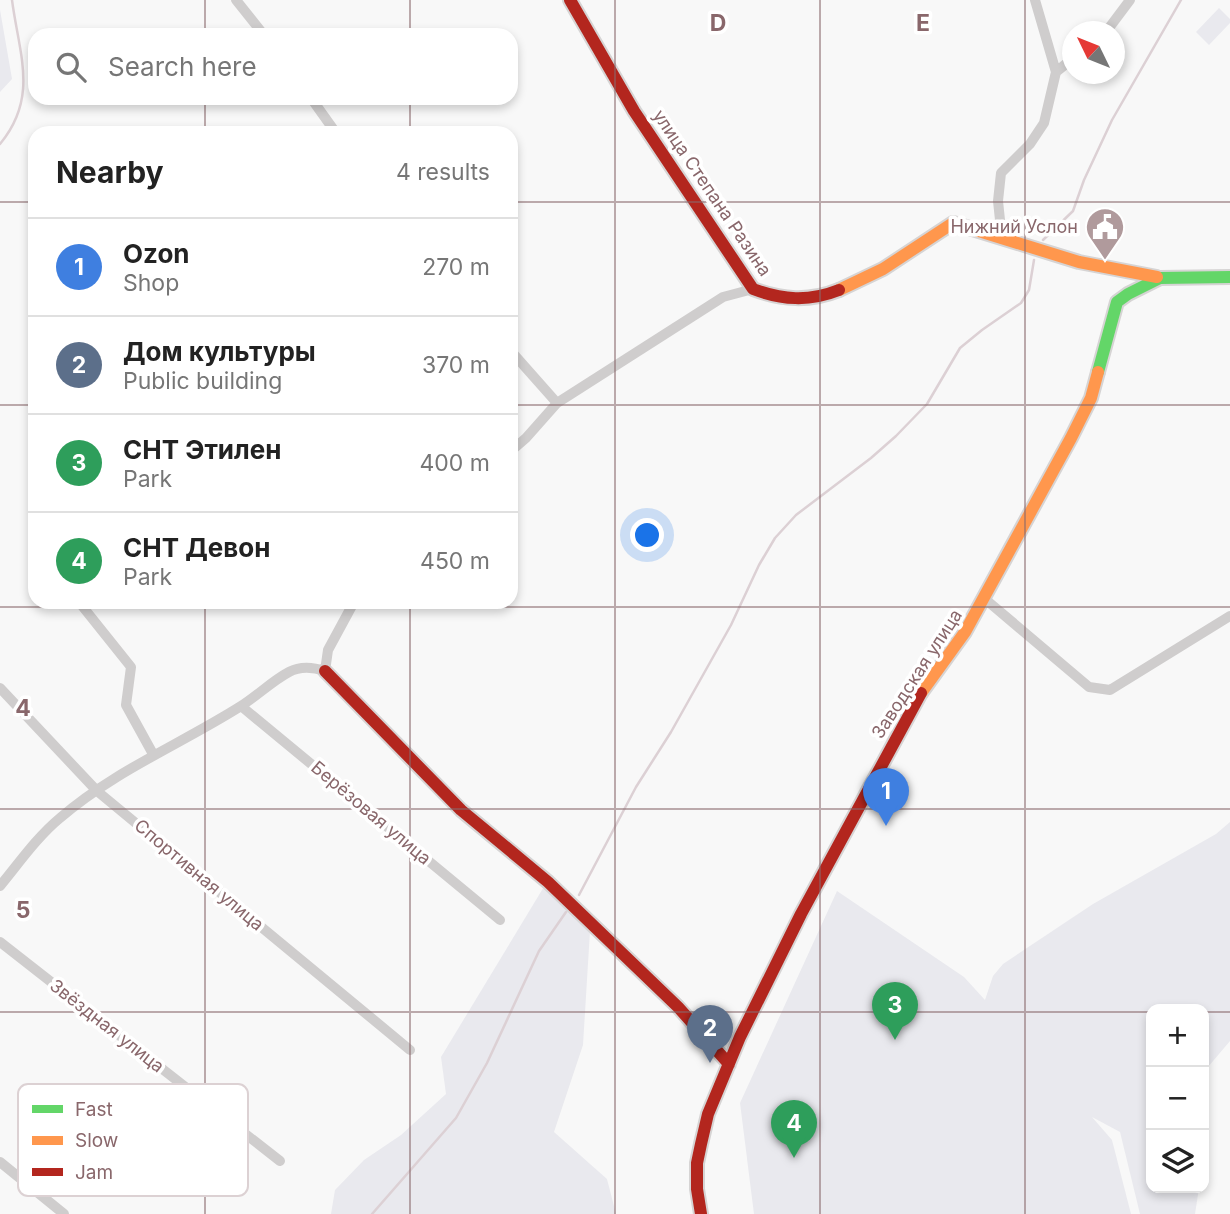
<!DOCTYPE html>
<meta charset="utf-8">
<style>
body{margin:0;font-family:Inter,sans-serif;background:#f6f6f6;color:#222}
.controls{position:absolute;right:21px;bottom:21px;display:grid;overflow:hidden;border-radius:14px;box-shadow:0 4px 10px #0003}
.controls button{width:63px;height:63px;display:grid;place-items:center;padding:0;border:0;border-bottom:2px solid #e0e0e0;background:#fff;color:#222;font:35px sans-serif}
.compass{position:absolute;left:1062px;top:21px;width:63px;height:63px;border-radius:50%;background:#fff;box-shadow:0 4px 10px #0003;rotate:313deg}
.you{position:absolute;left:648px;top:536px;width:24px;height:24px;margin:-18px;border:5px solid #fff;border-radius:50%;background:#1a73e8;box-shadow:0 0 0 10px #1a73e833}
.badge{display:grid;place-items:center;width:46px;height:46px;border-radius:50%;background:#b45309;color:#fff;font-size:23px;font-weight:700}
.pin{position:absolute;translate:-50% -58px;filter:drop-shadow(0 2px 4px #0008)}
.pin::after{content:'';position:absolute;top:37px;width:24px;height:21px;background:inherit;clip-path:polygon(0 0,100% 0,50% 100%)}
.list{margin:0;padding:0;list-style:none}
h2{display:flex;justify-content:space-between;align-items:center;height:91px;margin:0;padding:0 28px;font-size:30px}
h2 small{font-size:23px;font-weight:400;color:#767676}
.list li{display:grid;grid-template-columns:46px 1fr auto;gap:21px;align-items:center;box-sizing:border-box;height:98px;padding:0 28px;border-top:2px solid #e0e0e0}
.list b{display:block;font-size:26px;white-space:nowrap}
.list p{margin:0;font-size:23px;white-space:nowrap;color:#767676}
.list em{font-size:23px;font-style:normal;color:#767676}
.icon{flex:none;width:38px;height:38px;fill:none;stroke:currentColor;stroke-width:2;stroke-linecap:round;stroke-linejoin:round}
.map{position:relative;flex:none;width:1230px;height:1214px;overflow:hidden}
.search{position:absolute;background:#fff;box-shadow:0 4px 10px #0003;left:28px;top:28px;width:490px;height:77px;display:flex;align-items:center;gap:18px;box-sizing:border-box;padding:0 24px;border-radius:21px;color:#767676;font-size:26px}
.panel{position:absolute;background:#fff;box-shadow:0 4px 10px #0003;left:28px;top:126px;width:490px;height:483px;border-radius:21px}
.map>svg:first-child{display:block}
.green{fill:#e9e9ee}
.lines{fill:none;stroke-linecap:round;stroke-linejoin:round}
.stream{stroke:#dcd0d4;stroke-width:2.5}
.fast-casing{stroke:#d6d4d4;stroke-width:16}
.slow-casing{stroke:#d6d4d4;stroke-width:16}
.jam-casing{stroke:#d6d4d4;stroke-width:16}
.street{stroke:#cfcdcd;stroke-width:10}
.fast{stroke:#63d668;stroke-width:12}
.slow{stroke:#ff974d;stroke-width:12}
.jam{stroke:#b3261e;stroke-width:12}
.grid{fill:none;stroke:#89676b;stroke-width:2;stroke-opacity:0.55}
.labels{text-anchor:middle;stroke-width:7;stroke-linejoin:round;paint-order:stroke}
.street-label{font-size:18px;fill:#89676b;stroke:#fff}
.poi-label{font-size:18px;fill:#89676b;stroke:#fff;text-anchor:end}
.key{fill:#fff;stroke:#dcd1d3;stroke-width:2}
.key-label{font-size:19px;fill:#89676b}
.grid-label{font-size:23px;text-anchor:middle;font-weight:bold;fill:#89676b;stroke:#fff;stroke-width:7;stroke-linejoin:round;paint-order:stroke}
</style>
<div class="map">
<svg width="1230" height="1214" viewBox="0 0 1230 1214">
<rect width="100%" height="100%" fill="#f8f8f8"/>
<path class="green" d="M 1219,8 L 1230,19 L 1230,23 L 1209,45 L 1196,32 Z
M 0,10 L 12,79 L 0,92 Z
M 1230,822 L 1230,1041 L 1208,1067 L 1204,1078 L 1204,1009 L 1151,1009 L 1151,1188 L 1199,1188 L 1195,1214 L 1140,1214 L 1120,1132 L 1092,1117 L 1112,1140 L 1131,1214 L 754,1214 L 740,1103 L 837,891 L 964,977 L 985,1000 L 993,976 L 1003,964 L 1093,904 L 1216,834 Z
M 545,885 L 590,931 L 583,1045 L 554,1132 L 607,1179 L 616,1214 L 331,1214 L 335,1190 L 364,1160 L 401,1135 L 446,1094 L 441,1057 Z"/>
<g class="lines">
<path class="stream" d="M 0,144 C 39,97 19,54 12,0
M 1043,240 L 1073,211 L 1084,180 L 1112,120 L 1181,0
M 579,895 L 636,787 L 671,732 L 731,625 L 759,565 L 775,538 L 796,515 L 871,458 L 896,436 L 927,404 L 960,348 L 982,330 L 1021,303 L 1029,290 L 1034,260
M 372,1214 L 456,1118 L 487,1063 L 539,951 L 566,912"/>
<g class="fast-casing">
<path id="fast" d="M 1098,372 L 1117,302 L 1128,294 L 1160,278 L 1230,277"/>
</g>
<g class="slow-casing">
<path id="slow" d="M 839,290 L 883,269 L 953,223 L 1079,262 L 1157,277
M 921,693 L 965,632 L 1071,438 L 1091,398 L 1098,372"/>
</g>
<g class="jam-casing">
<path id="jam" d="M 570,0 L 634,111 L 753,289 C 782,300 809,302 839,290
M 325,671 L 461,810 L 548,882 L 678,1007 L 729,1064
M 701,1214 L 697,1189 L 697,1163 L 701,1144 L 708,1114 L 740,1037 L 801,914 L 921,693"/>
</g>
<path class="street" d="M 236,0 L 264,35
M 1106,32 L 1130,0
M 1056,72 L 1072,59
M 311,98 L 336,133
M 1002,239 L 998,201 L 1001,173 L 1030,144 L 1044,123 L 1056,72 L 1035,0
M 511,351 L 557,403
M 511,451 L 526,438 L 557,403 L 723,297 L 753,289
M 985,599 L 1089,687 L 1110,690 L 1230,616
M 79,602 L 131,667 L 126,705 L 153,754
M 0,688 L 97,791 L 410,1050
M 241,706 L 500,920
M 0,886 C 19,863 37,837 60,818 C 114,771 181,744 241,706 C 257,696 272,681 289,672 C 300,666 313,667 325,671 L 328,650 L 354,602
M 0,942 L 280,1161
M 0,1162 L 64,1214"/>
<use href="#fast" class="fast"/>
<use href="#slow" class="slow"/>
<use href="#jam" class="jam"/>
</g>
<path class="grid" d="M 205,0 L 205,35M 410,0 L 410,35M 615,0 L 615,1214M 820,0 L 820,1214M 1025,0 L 1025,1214M 205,98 L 205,133M 410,98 L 410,133M 0,202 L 35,202M 511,202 L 1230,202M 0,405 L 35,405M 511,405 L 1230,405M 205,602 L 205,1214M 410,602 L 410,1214M 0,607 L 1230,607M 0,809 L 1230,809M 0,1012 L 1151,1012M 1204,1012 L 1230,1012"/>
<defs>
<g id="civic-pin" transform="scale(2.0125)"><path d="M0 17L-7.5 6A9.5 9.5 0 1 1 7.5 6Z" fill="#b09a9c" stroke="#fff"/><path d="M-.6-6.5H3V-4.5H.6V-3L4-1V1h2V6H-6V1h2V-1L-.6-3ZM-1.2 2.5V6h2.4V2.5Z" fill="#fff"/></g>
</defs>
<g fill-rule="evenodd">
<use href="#civic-pin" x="1105" y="227"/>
</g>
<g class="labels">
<g class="street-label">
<text transform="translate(712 193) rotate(56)" y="6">улица Степана Разина</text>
<text transform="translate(917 674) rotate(-57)" y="6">Заводская улица</text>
<text transform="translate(371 813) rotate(40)" y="6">Берёзовая улица</text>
<text transform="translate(199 875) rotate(40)" y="6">Спортивная улица</text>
<text transform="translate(107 1026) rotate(38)" y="6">Звёздная улица</text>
</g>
<g class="poi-label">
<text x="1078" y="233">Нижний Услон</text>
</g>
</g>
<rect x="18" y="1084" width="230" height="112" rx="10" class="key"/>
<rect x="32" y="1105" width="31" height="8" fill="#63d668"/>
<rect x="32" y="1136" width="31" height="9" fill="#ff974d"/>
<rect x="32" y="1168" width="31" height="8" fill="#b3261e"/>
<g class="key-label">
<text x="75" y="1116">Fast</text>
<text x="75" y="1147">Slow</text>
<text x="75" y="1179">Jam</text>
</g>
<g class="grid-label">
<text x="718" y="31">D</text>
<text x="923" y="31">E</text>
<text x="23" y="716">4</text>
<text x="23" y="918">5</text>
</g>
</svg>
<div class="controls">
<button>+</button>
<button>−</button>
<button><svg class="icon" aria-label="layers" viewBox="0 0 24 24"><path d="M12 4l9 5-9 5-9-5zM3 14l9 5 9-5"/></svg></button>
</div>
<svg class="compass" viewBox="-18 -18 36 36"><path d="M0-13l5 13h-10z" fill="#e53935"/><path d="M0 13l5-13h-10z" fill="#767676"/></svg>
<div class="you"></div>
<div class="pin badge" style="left:886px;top:826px;background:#3f7fe0">1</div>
<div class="pin badge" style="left:710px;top:1063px;background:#5c6f8a">2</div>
<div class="pin badge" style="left:895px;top:1040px;background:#2e9e5b">3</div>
<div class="pin badge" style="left:794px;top:1158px;background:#2e9e5b">4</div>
<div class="search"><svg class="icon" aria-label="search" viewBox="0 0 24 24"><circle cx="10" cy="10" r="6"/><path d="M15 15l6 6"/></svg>Search here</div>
<section class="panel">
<h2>Nearby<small>4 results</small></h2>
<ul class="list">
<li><span class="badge" style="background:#3f7fe0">1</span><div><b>Ozon</b><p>Shop</p></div><em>270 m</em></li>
<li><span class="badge" style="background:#5c6f8a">2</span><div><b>Дом культуры</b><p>Public building</p></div><em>370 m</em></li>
<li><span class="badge" style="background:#2e9e5b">3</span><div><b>СНТ Этилен</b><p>Park</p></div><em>400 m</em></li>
<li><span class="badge" style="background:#2e9e5b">4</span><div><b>СНТ Девон</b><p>Park</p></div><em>450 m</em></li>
</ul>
</section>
</div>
